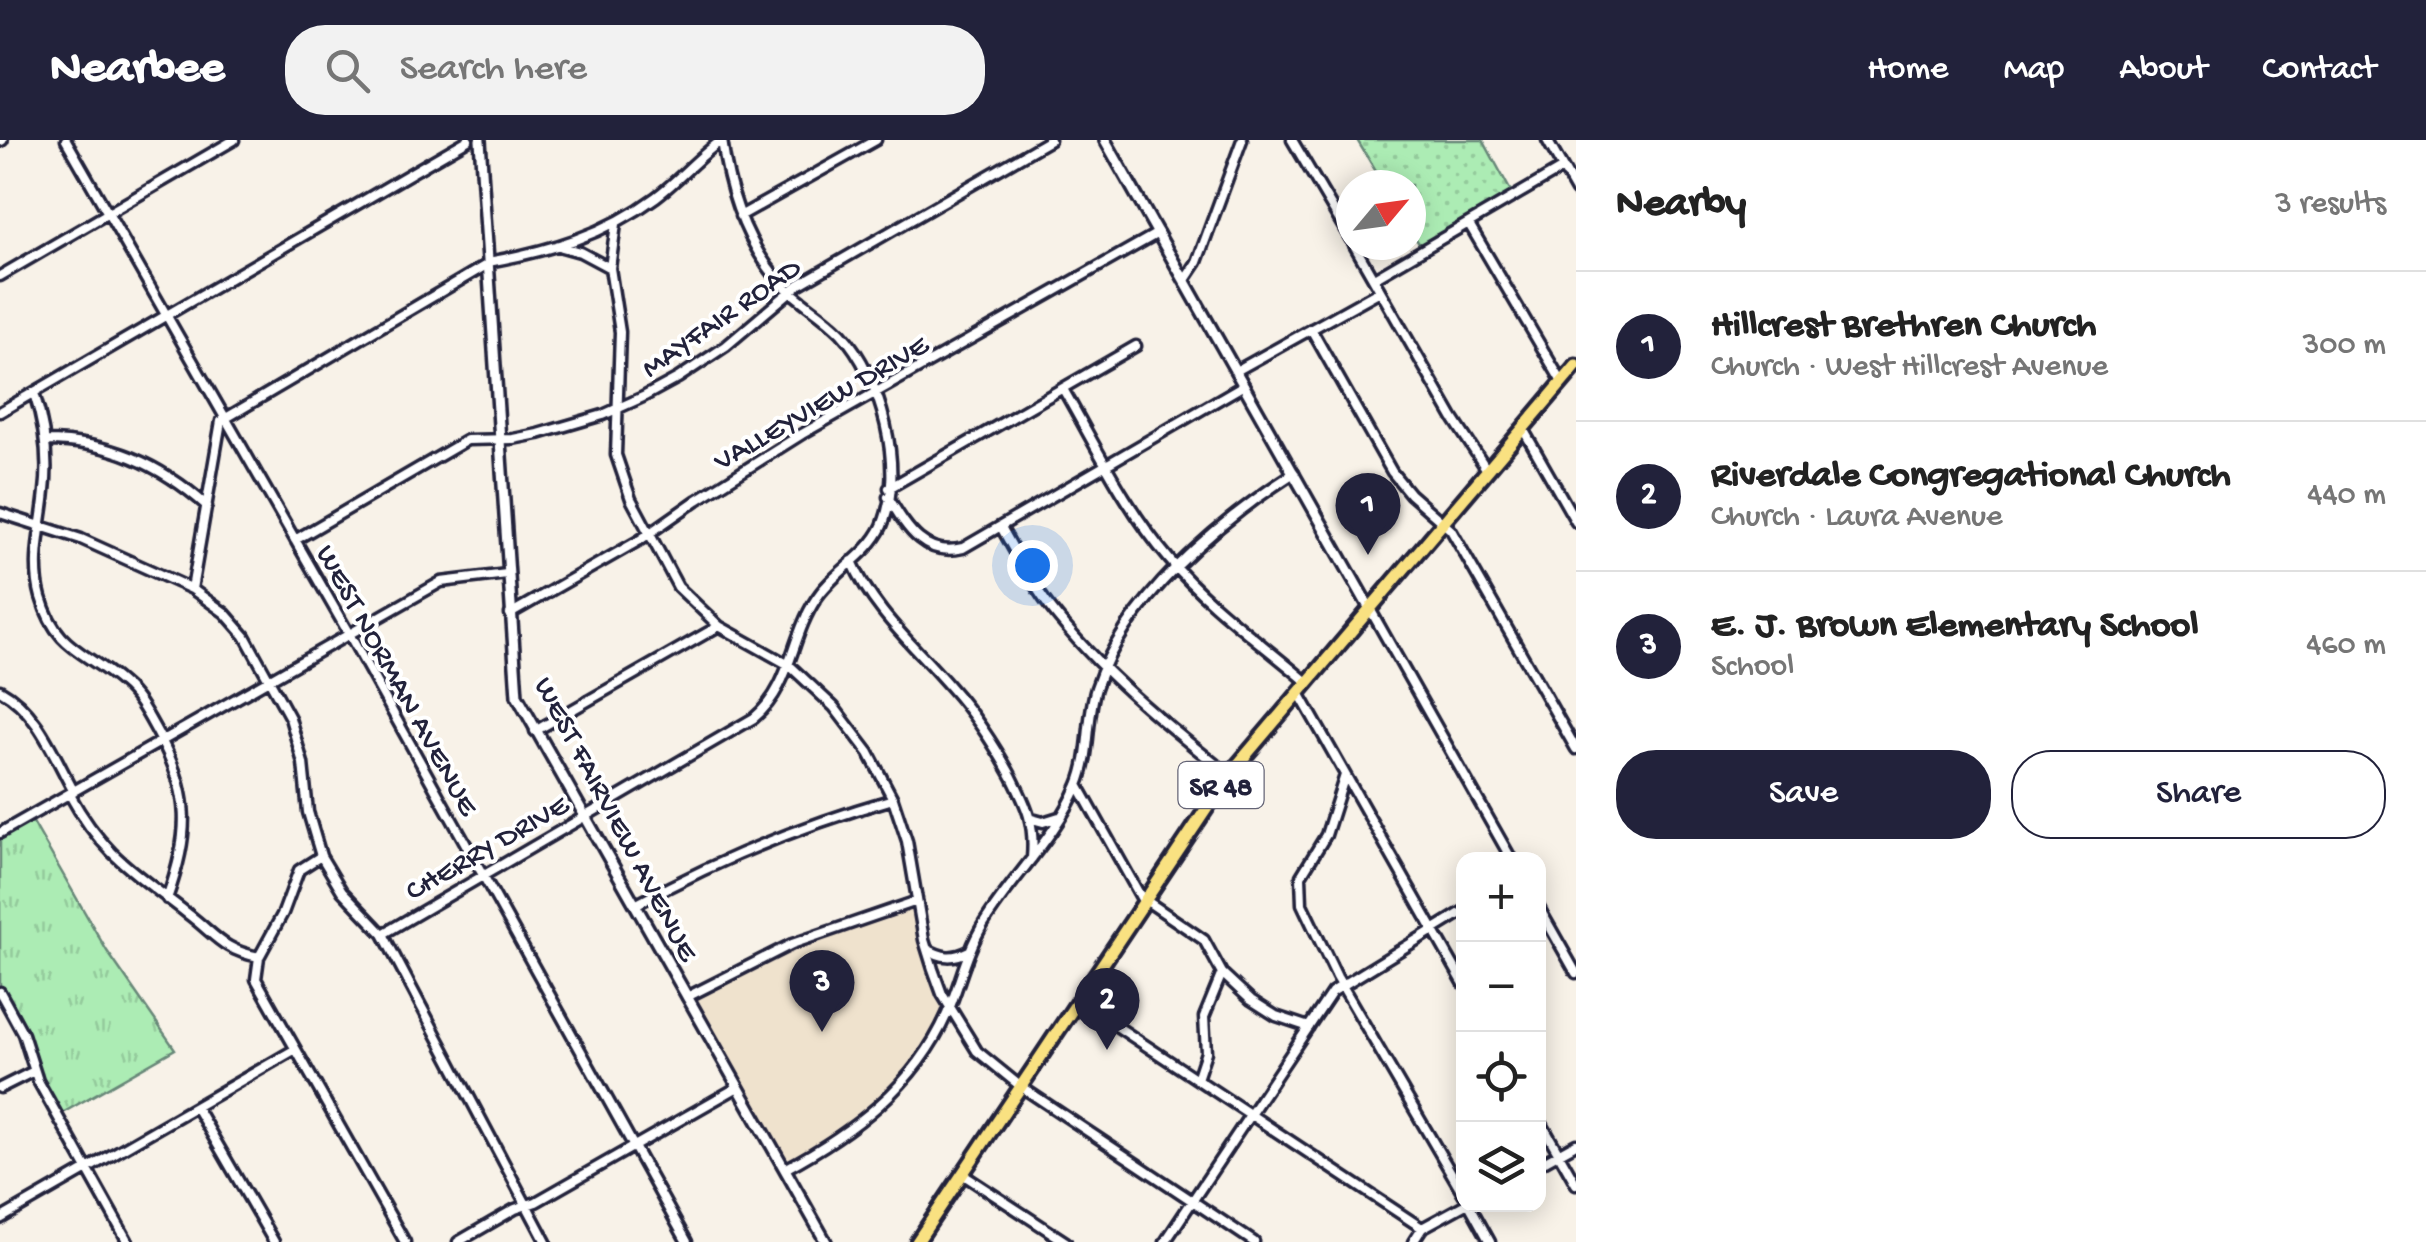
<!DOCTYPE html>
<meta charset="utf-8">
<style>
body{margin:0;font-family:"Gochi Hand",sans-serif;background:#f2f2f2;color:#222}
.controls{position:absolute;right:30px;bottom:30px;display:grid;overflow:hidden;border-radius:20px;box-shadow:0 5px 25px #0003}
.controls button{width:90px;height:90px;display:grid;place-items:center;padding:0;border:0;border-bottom:2px solid #e0e0e0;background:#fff;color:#222;font:50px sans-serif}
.compass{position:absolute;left:1336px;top:30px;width:90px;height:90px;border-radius:50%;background:#fff;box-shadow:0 5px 25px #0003;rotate:61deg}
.you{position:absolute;left:1032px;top:425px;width:35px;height:35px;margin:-25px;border:8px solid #fff;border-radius:50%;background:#1a73e8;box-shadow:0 0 0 15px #1a73e833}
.badge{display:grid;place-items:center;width:65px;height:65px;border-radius:50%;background:#22223b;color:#fff;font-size:32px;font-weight:700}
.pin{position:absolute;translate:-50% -82px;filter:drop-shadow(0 2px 5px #0008)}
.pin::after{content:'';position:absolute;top:52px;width:35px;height:30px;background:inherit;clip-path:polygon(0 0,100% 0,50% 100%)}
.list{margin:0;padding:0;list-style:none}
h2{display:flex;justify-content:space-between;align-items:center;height:130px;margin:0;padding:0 40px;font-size:42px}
h2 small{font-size:32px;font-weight:400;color:#767676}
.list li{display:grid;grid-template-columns:65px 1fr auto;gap:30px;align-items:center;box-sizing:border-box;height:150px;padding:0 40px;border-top:2px solid #e0e0e0}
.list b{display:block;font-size:38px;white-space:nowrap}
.list p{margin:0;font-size:32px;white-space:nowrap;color:#767676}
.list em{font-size:32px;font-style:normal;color:#767676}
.actions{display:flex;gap:20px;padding:30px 40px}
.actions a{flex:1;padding:22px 0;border:2px solid #22223b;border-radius:40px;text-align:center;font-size:35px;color:#22223b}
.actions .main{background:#22223b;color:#fff}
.icon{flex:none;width:55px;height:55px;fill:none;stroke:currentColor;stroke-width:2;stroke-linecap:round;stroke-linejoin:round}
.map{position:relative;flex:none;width:1576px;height:1102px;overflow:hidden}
header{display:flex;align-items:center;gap:60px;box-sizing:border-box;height:140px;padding:0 50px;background:#22223b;color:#fff}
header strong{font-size:48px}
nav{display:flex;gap:55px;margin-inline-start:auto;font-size:35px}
.search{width:700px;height:90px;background:#f2f2f2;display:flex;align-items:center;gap:25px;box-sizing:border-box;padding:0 35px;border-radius:40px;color:#767676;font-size:38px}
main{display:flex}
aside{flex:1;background:#fff}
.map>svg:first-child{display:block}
.built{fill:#efe2cd}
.grass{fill:url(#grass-tufts);stroke:#678778;stroke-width:2.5}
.park{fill:url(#park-dots);stroke:#678778;stroke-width:2.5}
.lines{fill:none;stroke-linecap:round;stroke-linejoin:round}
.minor-casing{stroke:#22223b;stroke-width:15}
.tertiary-casing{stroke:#22223b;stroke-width:16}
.primary-casing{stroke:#22223b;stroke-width:19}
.minor{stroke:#fff;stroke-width:8}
.tertiary{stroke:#fff;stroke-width:9}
.primary{stroke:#f9e181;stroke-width:11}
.labels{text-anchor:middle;stroke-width:8;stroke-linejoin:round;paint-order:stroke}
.shield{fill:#fff;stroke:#646476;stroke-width:2.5}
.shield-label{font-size:28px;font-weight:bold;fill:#22223b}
.street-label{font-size:30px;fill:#22223b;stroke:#fff}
</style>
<header>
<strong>Nearbee</strong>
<div class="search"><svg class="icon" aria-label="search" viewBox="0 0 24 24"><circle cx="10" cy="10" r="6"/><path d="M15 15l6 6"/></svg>Search here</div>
<nav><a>Home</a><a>Map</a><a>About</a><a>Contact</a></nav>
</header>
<main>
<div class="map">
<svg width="1576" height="1102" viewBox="0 0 1576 1102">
<defs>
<pattern id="grass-tufts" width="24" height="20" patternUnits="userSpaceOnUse" patternTransform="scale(2.5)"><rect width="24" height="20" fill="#acecb4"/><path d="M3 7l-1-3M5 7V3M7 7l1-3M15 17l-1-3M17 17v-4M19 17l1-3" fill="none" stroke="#94ca9c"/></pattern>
<pattern id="park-dots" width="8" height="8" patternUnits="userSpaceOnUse" patternTransform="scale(2.5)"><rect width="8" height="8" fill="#acecb4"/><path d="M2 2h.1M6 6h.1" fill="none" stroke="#94ca9c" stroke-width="1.8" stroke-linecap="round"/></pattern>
</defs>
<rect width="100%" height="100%" fill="#f8f2e8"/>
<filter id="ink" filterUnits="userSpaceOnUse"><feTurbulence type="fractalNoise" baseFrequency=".01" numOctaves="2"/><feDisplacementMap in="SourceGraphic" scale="20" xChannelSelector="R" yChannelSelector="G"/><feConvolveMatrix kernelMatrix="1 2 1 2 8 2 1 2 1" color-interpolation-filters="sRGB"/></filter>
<g filter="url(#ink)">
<path class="built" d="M 917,761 L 924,800 L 949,867 L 931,904 L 885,961 L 785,1029 L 687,857 L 753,822 Z"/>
<path class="grass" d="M 30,677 L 107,811 L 175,909 L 57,976 L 0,852 L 0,693 Z"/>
<path class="park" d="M 1357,0 L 1483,0 L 1514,57 L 1423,110 L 1411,91 L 1411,45 L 1384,45 Z"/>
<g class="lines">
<g class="minor-casing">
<path id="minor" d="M 66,0 L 349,494 L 687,1102
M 1292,0 L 1351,100
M 1547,0 L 1576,51
M 740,76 L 876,0
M 616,84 L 610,128 L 620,192 L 616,315 L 631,359 L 678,447 L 719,486 L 789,525 L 834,567 L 869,613 L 893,659 L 907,701 L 924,800 L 933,829 L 942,854 L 977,911 L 1020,946 L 1254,1102
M 1469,84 L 1562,242
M 1354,105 L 1453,278 L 1487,330
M 562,107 L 580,112 L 610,128
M 0,136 L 234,0
M 1374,138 L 1563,28
M 1185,140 L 1197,122 L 1242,0
M 1311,189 L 1392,332 L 1410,354 L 1451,390 L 1576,609
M 1236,231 L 1380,151
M 1063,249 C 1096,306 1126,369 1169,419 C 1208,466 1262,503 1308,543
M 34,253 C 44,284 49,318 45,351 C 42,386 31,422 41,457 C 56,510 86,511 122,543 C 138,556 147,574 157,592 C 192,655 190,693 167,759
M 0,272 L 468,0
M 1523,289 L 1576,382
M 45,301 C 109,301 160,324 207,366
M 889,348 L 1136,206
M 888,357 C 906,386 923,418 963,408 L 1244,245
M 0,373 L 81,399 L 192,449 L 225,473 L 245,496 L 290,578 L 303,623 L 308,672 L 321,716 L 342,751 L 383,794 L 546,1102
M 1001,387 C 1016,413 1030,441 1049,466 C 1099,531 1165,584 1229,635
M 295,400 L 467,300 L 513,299 L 538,294 L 603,275 L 643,257 L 678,238 L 726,206 L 798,145 L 1050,0
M 852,421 C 873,471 916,507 951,548 C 975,575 995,606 1012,637 C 1027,667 1035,683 1032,718
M 192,449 L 221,281 L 488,124
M 1370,469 L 1512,720
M 510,474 L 640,400 L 697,360 L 802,294 L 1158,93
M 0,550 C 38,571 54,616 74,652
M 1299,553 L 1464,844
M 535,591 L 719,486
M 1345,635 L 1326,695 L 1301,736 L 1302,764 L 1337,837 L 1464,1055
M 1078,645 L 1143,761
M 70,655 C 103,716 136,733 188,774 C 216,795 222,810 259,817
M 1032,679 L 1043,682 L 1059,677
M 0,693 L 441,442 L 507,434
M 321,716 L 299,730 L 283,773 L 259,817 L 256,839 L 405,1102
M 1144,759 L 1204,800 L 1222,833 L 1251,860 L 1276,876 L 1309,887
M 635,765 C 717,720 803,685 893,659
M 1538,766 L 1576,833
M 383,794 L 754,578 C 792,546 790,498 816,459 C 834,431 868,416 882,386 C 906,330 881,236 841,193 C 817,168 791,159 768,127 C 741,89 728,46 722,0 C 698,17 679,40 656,57 C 605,95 549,111 488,122
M 927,809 C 942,818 953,819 969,811
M 0,852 L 23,894 L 38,941 L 128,1102
M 687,857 L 792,804 L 917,761
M 1077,860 L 1422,1088
M 1197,939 L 1206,912 L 1204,877 L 1222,833
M 0,948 L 34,931
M 196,967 L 274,1102
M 1538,977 L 1576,1044
M 1538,1025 L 1576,1004
M 785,1029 C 852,993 915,946 947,874 C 960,844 966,812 984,783 C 1013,736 1056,697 1078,645 C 1091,614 1086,580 1096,548 C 1125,460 1218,382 1294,333
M 962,1034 L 1066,1102
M 1469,1064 L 1490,1102
M 0,1079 L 294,910
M 458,1102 L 515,1069 L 536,1062 L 738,947
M 1165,1102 L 1332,852 L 1464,771
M 1413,1102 L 1422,1088 L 1466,1064"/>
</g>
<g class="tertiary-casing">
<path id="tertiary" d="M 480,0 L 517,556 L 826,1102
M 1105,0 L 1370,469
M 0,1 L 2,0"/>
</g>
<g class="primary-casing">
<path id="primary" d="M 917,1102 L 1229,635 L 1576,226"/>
</g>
<use href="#minor" class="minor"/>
<use href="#tertiary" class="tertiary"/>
<use href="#primary" class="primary"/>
</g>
</g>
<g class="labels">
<rect class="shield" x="1178.5" y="622" width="85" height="46" rx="8"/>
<g class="shield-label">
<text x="1221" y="655">SR 48</text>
</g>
<g class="street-label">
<text transform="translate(720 176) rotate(-35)" y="10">MAYFAIR ROAD</text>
<text transform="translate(820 261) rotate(-30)" y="10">VALLEYVIEW DRIVE</text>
<text transform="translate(399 539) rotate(61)" y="10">WEST NORMAN AVENUE</text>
<text transform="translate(618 678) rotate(62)" y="10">WEST FAIRVIEW AVENUE</text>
<text transform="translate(486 706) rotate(-30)" y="10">CHERRY DRIVE</text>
</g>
</g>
</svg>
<div class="controls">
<button>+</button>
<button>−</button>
<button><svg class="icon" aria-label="locate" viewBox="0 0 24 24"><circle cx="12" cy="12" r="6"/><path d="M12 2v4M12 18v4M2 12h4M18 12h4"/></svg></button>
<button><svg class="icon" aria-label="layers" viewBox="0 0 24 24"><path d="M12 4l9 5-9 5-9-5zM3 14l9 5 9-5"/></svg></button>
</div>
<svg class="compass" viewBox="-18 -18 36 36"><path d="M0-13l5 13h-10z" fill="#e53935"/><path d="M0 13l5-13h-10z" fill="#767676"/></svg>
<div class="you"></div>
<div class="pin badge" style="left:1368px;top:415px">1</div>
<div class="pin badge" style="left:1107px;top:910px">2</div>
<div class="pin badge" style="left:822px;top:892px">3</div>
</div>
<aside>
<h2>Nearby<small>3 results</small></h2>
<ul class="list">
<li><span class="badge">1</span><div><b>Hillcrest Brethren Church</b><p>Church · West Hillcrest Avenue</p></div><em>300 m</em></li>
<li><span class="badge">2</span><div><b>Riverdale Congregational Church</b><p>Church · Laura Avenue</p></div><em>440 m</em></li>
<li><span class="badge">3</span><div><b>E. J. Brown Elementary School</b><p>School</p></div><em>460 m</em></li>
</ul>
<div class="actions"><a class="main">Save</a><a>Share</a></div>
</aside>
</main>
